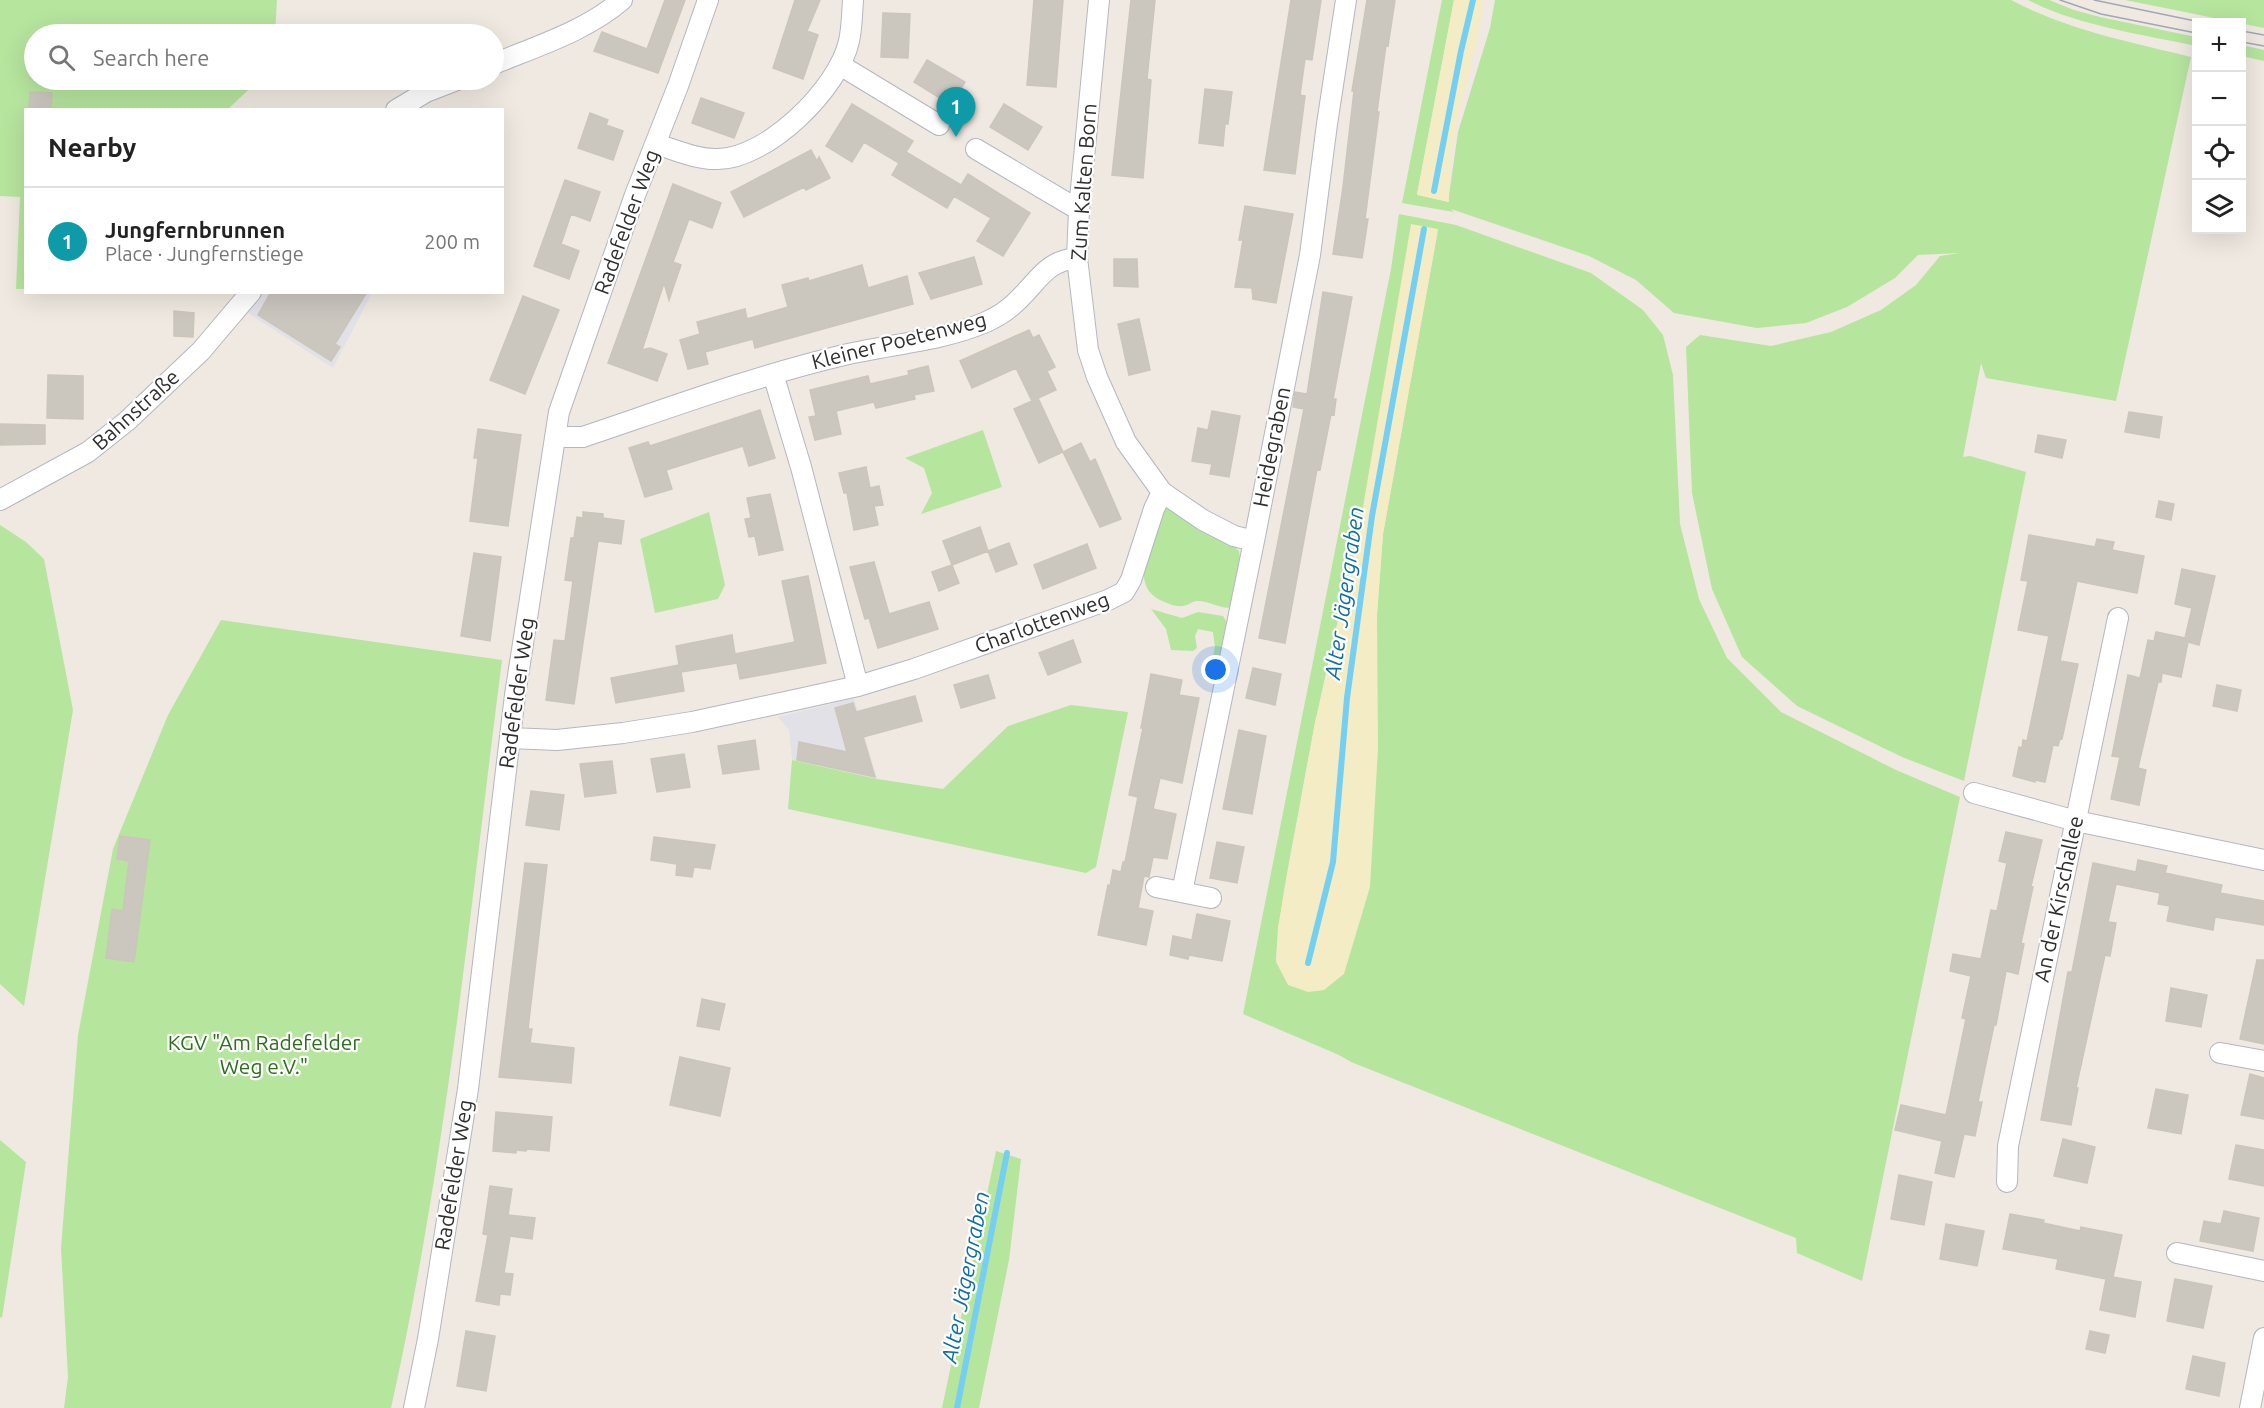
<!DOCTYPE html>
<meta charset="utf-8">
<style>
body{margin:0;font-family:Ubuntu,sans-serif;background:#f6f6f6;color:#222}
.controls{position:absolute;right:18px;top:18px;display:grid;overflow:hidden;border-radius:0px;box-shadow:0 6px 24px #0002}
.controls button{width:54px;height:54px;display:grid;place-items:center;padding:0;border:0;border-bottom:2px solid #e0e0e0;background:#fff;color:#222;font:30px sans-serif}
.you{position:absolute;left:1216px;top:670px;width:21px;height:21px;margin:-15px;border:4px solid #fff;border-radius:50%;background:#1a73e8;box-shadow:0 0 0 9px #1a73e833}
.badge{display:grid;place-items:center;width:39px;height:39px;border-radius:50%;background:#1a73e8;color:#fff;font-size:20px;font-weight:700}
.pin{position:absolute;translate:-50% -50px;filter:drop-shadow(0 2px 3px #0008)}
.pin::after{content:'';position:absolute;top:32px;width:21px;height:18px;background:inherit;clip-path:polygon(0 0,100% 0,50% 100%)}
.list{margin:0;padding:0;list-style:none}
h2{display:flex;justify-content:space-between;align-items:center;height:78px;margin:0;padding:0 24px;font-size:26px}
h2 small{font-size:20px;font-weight:400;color:#767676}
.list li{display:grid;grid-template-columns:39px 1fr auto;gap:18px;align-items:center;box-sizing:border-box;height:108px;padding:0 24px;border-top:2px solid #e0e0e0}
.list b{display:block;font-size:22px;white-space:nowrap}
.list p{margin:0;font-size:20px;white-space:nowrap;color:#767676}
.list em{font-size:20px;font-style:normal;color:#767676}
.icon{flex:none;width:33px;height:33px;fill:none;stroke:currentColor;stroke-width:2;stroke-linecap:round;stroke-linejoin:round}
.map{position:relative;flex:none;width:2264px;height:1408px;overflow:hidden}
.search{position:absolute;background:#fff;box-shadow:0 6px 24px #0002;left:24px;top:24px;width:480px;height:66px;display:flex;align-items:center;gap:15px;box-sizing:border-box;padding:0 21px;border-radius:33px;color:#767676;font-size:22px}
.panel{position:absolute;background:#fff;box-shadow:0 6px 24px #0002;left:24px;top:108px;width:480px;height:186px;border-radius:0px}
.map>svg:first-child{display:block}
.industrial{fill:#e3e1e8}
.green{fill:#b6e59e;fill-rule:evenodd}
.sand{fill:#f3ecc5}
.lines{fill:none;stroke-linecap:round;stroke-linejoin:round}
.stream{stroke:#75cff0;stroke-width:6}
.building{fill:#cbc7bf;stroke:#cbc5ba;stroke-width:1.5}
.street-casing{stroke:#b4b7c1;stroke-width:22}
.street{stroke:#fff;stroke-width:20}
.tram{stroke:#a3a6b8;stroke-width:1.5}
.labels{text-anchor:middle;stroke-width:4.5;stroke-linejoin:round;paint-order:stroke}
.street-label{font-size:21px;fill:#2e2e2e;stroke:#fff}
.park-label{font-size:21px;fill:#2c6e1b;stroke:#fff}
.water-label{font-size:22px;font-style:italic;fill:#0d6fa3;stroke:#fff}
</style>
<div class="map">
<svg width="2264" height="1408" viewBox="0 0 2264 1408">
<rect width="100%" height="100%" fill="#efe9e1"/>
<path class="industrial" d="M 262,293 L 372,293 L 333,368 L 248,313 Z
M 854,698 L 877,779 L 792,760 L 789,730 L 778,717 Z"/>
<path class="green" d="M 0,0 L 277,0 L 275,34 L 34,34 L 34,80 L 259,80 L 228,109 L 26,110 L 25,289 L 16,289 L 20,197 L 0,196 Z
M 1442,0 L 1454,0 L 1417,194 L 1448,202 L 1458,132 L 1490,28 L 1495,0 L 2011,0 C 2067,30 2130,42 2191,57 L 2116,401 L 1986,378 L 1981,363 L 1963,457 L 1970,456 L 2026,472 L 1964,781 L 1902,757 L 1797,706 L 1742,657 L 1712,589 L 1692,493 L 1686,347 L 1700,335 L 1771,346 L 1831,332 L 1881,310 L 1916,285 L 1940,256 L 1960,253 L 1918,255 L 1895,278 L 1847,307 L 1806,323 L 1757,328 L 1674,313 L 1636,280 L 1589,256 L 1451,209 L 1454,212 L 1402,203 Z
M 2028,0 L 2049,0 L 2074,10 L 2100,17 L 2196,37 L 2196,46 C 2141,34 2079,26 2028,0 Z
M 2125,0 L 2264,0 L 2264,28 Z
M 2242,45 L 2264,50 L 2264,61 L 2242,56 Z
M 1399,214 L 1456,225 L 1591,273 L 1643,310 L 1663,335 L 1673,375 L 1680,524 L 1699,599 L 1727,658 L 1781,712 L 1896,770 L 1960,797 L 1862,1281 L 1797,1253 L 1796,1238 L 1351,1062 L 1339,1055 L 1243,1014 L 1391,269 ZM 1438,230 L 1383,534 L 1377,615 L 1276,962 C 1279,903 1293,845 1303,787 C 1337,599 1391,414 1438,230 Z
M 983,430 L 1002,487 L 921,514 L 932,493 L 924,468 L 905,458 Z
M 1168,508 L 1232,544 L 1239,551 L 1240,559 L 1232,605 L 1228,608 C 1218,607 1206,600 1196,601 C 1191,602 1187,606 1182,606 C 1176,607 1166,603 1160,600 C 1127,584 1153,537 1162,511 Z
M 709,512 L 725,585 L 718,599 L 655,613 L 640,539 Z
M 0,525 L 26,542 L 44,559 L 73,710 L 24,1006 L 0,984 Z
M 1151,609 L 1182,618 L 1198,612 L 1223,616 L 1228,624 L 1219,670 L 1210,669 L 1215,647 L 1213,632 L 1198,629 L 1195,636 L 1197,648 L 1193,651 L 1171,650 L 1166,629 Z
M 221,620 L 502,660 C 470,910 446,1162 391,1408 L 64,1408 L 68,1377 L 61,1248 L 78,1035 L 113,849 L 168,715 Z
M 1071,705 L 1128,712 L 1096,867 L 1086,873 L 788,809 L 792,760 L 877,779 L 943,789 L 1008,726 Z
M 0,1140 L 26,1162 L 2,1318 L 0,1317 Z
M 996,1151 L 1021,1159 L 1009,1260 L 979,1408 L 942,1408 Z"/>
<path class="sand" d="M 1454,0 L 1483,0 C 1480,17 1478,34 1474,51 C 1462,103 1447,148 1449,202 L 1417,195 Z
M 1411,224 L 1438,229 L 1383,534 L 1377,615 L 1378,749 L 1370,887 L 1344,974 L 1324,990 L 1308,992 L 1288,985 L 1276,962 L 1278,927 L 1315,722 L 1354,560 Z"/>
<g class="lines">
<path class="stream" d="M 1434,191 L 1461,51 L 1473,0
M 1308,963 L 1333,862 L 1347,698 L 1372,516 L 1424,229
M 957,1408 L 1007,1153"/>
</g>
<path class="building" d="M 665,0 L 685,0 L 658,73 L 594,51 L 602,32 L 647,49 Z
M 795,0 L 820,0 L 807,31 L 818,35 L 803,79 L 773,68 Z
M 1034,0 L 1063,0 L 1056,87 L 1027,85 Z
M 1131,0 L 1155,0 L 1147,79 L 1151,80 L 1143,178 L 1112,175 Z
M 1291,0 L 1321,0 L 1312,60 L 1305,59 L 1300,95 L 1305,96 L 1295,174 L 1264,170 Z
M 1367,0 L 1395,0 L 1388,46 L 1386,45 L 1377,112 L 1379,112 L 1365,219 L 1368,219 L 1362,258 L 1333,254 L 1343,187 L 1354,91 L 1352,91 Z
M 883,13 L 910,14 L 908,58 L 881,57 Z
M 927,60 L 965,82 L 951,105 L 914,82 Z
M 1205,89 L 1232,92 L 1228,124 L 1225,124 L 1223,146 L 1199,143 Z
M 30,92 L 52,93 L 51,110 L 29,110 Z
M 701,98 L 744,113 L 734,138 L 692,123 Z
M 852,104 L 913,141 L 906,152 L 961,185 L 955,195 L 968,174 L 1030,213 L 1003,256 L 977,241 L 991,218 L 954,196 L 947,208 L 892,175 L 899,163 L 864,142 L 852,162 L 826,146 Z
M 1004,104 L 1042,127 L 1028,150 L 990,127 Z
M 590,113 L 608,120 L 606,125 L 623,131 L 613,160 L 578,148 Z
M 811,150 L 817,161 L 819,157 L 830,178 L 806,190 L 804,187 L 744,217 L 731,192 Z
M 565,180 L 600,192 L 590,221 L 571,214 L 561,244 L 579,251 L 569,279 L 534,266 Z
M 673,184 L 721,203 L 712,228 L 689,219 L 673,262 L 681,265 L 669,300 L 664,283 L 642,350 L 650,348 L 667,354 L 657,381 L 608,363 Z
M 1245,206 L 1293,214 L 1276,303 L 1253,299 L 1252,288 L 1235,287 L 1243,240 L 1239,240 Z
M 974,257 L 982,284 L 931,299 L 919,273 Z
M 1114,259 L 1137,259 L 1138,287 L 1114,286 Z
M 862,265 L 868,288 L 907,276 L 913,304 L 755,348 L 753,339 L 705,352 L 708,364 L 688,369 L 680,340 L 700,334 L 697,322 L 745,309 L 747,319 L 788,307 L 782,285 L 808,278 L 809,281 Z
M 271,292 L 367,292 L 335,344 L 340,347 L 331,361 L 258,315 Z
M 1323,292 L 1352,297 L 1333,399 L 1336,399 L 1334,415 L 1331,414 L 1320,470 L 1317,469 L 1285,643 L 1259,638 L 1304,409 L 1293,407 L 1295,392 L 1307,394 Z
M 523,296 L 559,310 L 525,394 L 490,380 Z
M 174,311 L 194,313 L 193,337 L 174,336 Z
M 1139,319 L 1150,370 L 1129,375 L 1118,324 Z
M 1029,330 L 1033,338 L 1039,335 L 1055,367 L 1047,371 L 1056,390 L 1038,398 L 1063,452 L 1039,463 L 1014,409 L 1032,401 L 1016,368 L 972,388 L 960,361 Z
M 928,366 L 934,391 L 914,395 L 915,399 L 876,408 L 874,402 L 836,411 L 841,434 L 815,440 L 809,417 L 816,416 L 810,390 L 868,376 L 870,384 L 909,375 L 908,371 Z
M 48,375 L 83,376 L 83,419 L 47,418 Z
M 760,410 L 775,458 L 749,466 L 743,446 L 704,458 L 666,470 L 672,489 L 645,497 L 629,448 L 648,442 L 650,446 Z
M 1212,411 L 1240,416 L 1229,477 L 1210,474 L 1212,464 L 1192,461 L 1198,428 L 1208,430 Z
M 2129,412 L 2162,417 L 2159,438 L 2125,432 Z
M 0,424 L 45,425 L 45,444 L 0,445 Z
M 478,429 L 521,435 L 508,526 L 470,521 L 478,458 L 474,458 Z
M 2038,435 L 2066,440 L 2062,458 L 2035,452 Z
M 1081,443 L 1090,462 L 1095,459 L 1121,519 L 1100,527 L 1063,452 Z
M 866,467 L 870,488 L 879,486 L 883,505 L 874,506 L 878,525 L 854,530 L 847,493 L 844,493 L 839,473 Z
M 770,494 L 783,550 L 759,555 L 755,536 L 749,537 L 745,519 L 751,518 L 747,498 Z
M 2159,501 L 2174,504 L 2171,520 L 2156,517 Z
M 583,512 L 603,514 L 603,518 L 624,521 L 621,544 L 598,541 L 574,704 L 546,700 L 554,640 L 565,641 L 573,581 L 565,580 L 571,538 L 574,538 L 577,517 L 583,518 Z
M 980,527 L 988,551 L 952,565 L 943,541 Z
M 2029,535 L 2095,547 L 2097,539 L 2114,542 L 2112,550 L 2144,556 L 2137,593 L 2077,581 L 2060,661 L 2078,664 L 2062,739 L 2060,739 L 2058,746 L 2053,745 L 2045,782 L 2035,780 L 2035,782 L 2013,776 L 2019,747 L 2022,748 L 2023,740 L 2027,741 L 2049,636 L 2018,630 L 2028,581 L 2021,580 Z
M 1009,543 L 1017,564 L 996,572 L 988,551 Z
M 1087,544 L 1096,568 L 1043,589 L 1034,565 Z
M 474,553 L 501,557 L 490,641 L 461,636 Z
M 874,562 L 889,614 L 929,602 L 938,629 L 878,648 L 869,618 L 865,619 L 850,567 Z
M 952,565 L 959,583 L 939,591 L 932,572 Z
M 2182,569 L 2215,576 L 2199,645 L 2188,642 L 2181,677 L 2162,673 L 2161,682 L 2158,682 L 2138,768 L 2146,770 L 2139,805 L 2111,799 L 2120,757 L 2112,756 L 2128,675 L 2140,678 L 2148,640 L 2154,641 L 2156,632 L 2185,638 L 2192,608 L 2175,604 Z
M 808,576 L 826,663 L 740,679 L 737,663 L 681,672 L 684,691 L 616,703 L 611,678 L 679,665 L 676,646 L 732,635 L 735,654 L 795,642 L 782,581 Z
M 1073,640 L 1081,662 L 1048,675 L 1039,653 Z
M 1253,668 L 1281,674 L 1275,705 L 1246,698 Z
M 1151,674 L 1182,680 L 1179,695 L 1199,698 L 1182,783 L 1160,778 L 1153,809 L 1176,814 L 1167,859 L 1153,857 L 1149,877 L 1144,876 L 1138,908 L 1153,911 L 1146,945 L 1098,935 L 1108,885 L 1110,886 L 1113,870 L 1121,872 L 1123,862 L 1125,862 L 1138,797 L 1129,795 L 1143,728 L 1141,728 Z
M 988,675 L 995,698 L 961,708 L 954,685 Z
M 2217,685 L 2241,690 L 2237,711 L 2213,706 Z
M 915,696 L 922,721 L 863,737 L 875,777 L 797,760 L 799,742 L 847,752 L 835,708 L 853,703 L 856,712 Z
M 1239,730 L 1266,736 L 1252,814 L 1223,809 Z
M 755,740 L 759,769 L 723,774 L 718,746 Z
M 684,754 L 690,787 L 657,792 L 651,759 Z
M 612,761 L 616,793 L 585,797 L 580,764 Z
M 531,791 L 564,795 L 559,830 L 526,825 Z
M 2006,832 L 2042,840 L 2031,886 L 2033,887 L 2021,943 L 2024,944 L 2018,974 L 2006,971 L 1996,1025 L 1994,1025 L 1978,1102 L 1982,1102 L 1975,1136 L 1964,1134 L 1954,1177 L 1935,1173 L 1942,1141 L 1895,1130 L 1901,1105 L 1946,1115 L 1966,1019 L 1962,1018 L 1971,976 L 1950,971 L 1953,954 L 1981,959 L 1991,910 L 1997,911 L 2007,863 L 1999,861 Z
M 120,836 L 150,840 L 134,962 L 106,958 L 112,909 L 123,911 L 129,861 L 117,859 Z
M 654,837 L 715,845 L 710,869 L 694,867 L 692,877 L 676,875 L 677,864 L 651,860 Z
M 1217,842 L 1244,847 L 1237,883 L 1210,878 Z
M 2138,860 L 2167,866 L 2165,873 L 2222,885 L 2220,893 L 2264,901 L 2264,925 L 2215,917 L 2213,930 L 2167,921 L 2170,906 L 2158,904 L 2160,893 L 2116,884 L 2108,922 L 2116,923 L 2110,956 L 2105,955 L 2076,1088 L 2078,1088 L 2071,1125 L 2041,1120 L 2068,972 L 2072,972 L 2093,863 L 2136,872 Z
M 525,863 L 547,865 L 528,1029 L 532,1029 L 530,1043 L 574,1048 L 571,1083 L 499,1077 Z
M 1197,914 L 1230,921 L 1222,961 L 1189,955 L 1188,959 L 1170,955 L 1173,936 L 1192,940 Z
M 2257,960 L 2264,960 L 2264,1044 L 2240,1039 Z
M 2171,988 L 2207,995 L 2201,1027 L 2166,1021 Z
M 702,999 L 725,1004 L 719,1030 L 697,1026 Z
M 680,1057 L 730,1068 L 720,1116 L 670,1105 Z
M 2250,1074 L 2264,1078 L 2264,1119 L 2241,1115 Z
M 2156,1089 L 2188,1095 L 2181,1134 L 2148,1128 Z
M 496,1112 L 552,1117 L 549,1151 L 527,1149 L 526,1151 L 516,1150 L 516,1153 L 493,1151 Z
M 2063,1139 L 2095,1147 L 2087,1183 L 2054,1176 Z
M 2236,1145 L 2264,1150 L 2264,1186 L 2229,1179 Z
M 1899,1175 L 1932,1182 L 1924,1225 L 1891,1219 Z
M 490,1186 L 512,1189 L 508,1215 L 535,1218 L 532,1239 L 510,1236 L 504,1273 L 513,1274 L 510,1295 L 500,1294 L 499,1305 L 476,1301 L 488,1235 L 483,1234 Z
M 2224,1211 L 2259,1218 L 2253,1251 L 2200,1241 L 2204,1221 L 2221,1224 Z
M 2010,1214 L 2044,1220 L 2043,1223 L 2080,1231 L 2081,1227 L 2122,1235 L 2113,1277 L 2141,1282 L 2135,1317 L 2100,1310 L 2106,1279 L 2056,1269 L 2058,1259 L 2003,1249 Z
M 1946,1224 L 1984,1231 L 1977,1266 L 1940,1259 Z
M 2175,1279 L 2212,1286 L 2203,1328 L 2167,1321 Z
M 466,1331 L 495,1336 L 486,1391 L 457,1386 Z
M 2090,1331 L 2109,1335 L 2105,1353 L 2086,1349 Z
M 2193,1356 L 2225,1363 L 2219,1396 L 2186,1389 Z"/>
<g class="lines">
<g class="street-casing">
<path id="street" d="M 1099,0 L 1079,210 L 1077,258 L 1088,350 L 1097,377 L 1126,442 L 1162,492 L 1203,520 L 1234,536 L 1254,541
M 494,64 C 537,46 586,31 622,0
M 840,65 L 939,125
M 396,110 L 426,92 L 457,80
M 656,144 C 676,150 697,160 718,159 C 767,159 839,88 849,41 C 852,28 852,13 853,0
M 976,149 L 1079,210
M 773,374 L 801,467 L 858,686
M 555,437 L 583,437 C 669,408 755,376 844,355 C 890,344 942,341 986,322 C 997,317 1008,310 1016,302 C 1038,282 1045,261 1077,258
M 0,500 L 88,452 L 127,421 L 201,351 L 251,292
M 510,738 L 557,740 L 623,733 L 692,722 L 799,699 L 858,686 L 914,669 L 1108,600 L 1124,592 L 1131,580 L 1154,509 L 1162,492
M 1974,793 L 2076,821 L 2264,860
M 1156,887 L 1211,898
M 1182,892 L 1254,541 L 1310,255 L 1327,124 L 1346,0
M 2220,1053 L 2264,1061
M 2007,1182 L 2008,1146 L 2118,618
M 2177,1253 L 2264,1271
M 414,1408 L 428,1339 L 468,1089 L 515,695 L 559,412 L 635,195 L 678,86 L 708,0
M 2250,1408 L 2264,1338"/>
</g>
<use href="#street" class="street"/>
<path class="tram" d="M 2060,0 L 2101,14 L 2196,33
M 2094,0 L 2200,22
M 2242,31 L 2264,35
M 2242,42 L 2264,46"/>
</g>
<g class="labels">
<g class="street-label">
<text transform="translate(1084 182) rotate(-86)" y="7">Zum Kalten Born</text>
<text transform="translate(627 222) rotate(-70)" y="7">Radefelder Weg</text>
<text transform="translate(899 341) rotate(-14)" y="7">Kleiner Poetenweg</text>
<text transform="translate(136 410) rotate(-42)" y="7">Bahnstraße</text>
<text transform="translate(1272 447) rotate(-79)" y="7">Heidegraben</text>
<text transform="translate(1042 623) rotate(-20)" y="7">Charlottenweg</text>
<text transform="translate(517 693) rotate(-82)" y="7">Radefelder Weg</text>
<text transform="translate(2059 899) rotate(-78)" y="7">An der Kirschallee</text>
<text transform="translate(454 1175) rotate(-81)" y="7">Radefelder Weg</text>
</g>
<g class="park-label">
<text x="264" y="1050">KGV "Am Radefelder<tspan x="264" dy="24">Weg e.V."</tspan></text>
</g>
<g class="water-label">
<text transform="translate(1344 593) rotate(-82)" y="8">Alter Jägergraben</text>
<text transform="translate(965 1277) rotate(-79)" y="8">Alter Jägergraben</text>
</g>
</g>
</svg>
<div class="controls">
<button>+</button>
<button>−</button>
<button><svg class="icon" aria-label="locate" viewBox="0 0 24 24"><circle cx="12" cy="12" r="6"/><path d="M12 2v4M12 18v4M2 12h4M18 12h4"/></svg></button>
<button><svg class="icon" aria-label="layers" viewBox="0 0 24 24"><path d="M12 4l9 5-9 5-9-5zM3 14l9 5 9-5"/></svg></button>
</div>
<div class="you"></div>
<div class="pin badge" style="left:956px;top:137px;background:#0f9aa8">1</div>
<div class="search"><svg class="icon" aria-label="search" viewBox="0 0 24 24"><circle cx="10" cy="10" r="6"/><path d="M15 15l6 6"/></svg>Search here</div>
<section class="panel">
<h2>Nearby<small></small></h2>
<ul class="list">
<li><span class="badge" style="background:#0f9aa8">1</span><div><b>Jungfernbrunnen</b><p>Place · Jungfernstiege</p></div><em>200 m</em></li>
</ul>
</section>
</div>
